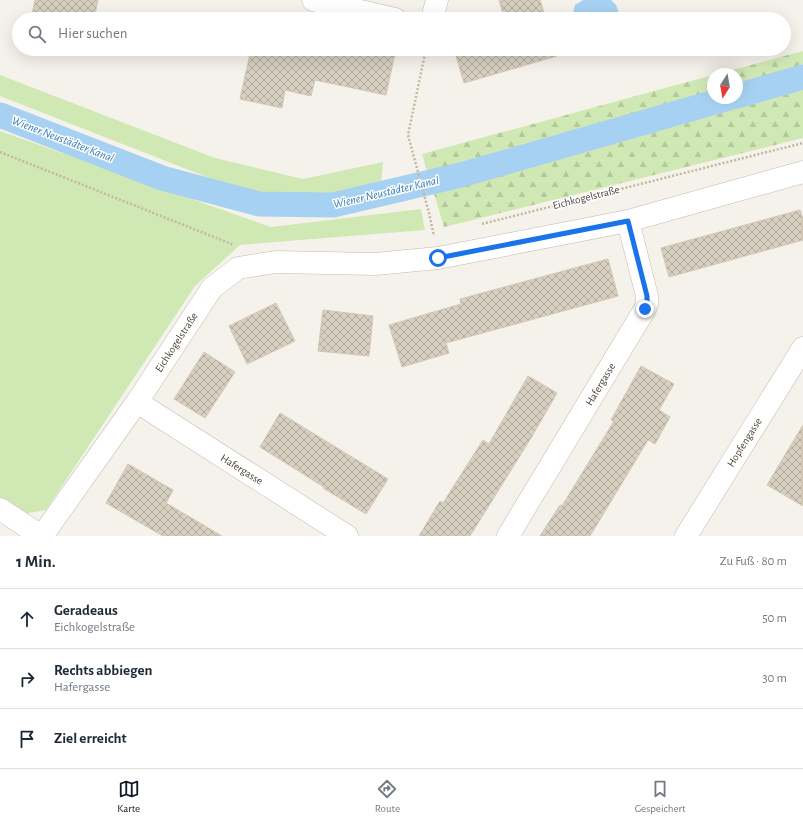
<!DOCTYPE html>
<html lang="de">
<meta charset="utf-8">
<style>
body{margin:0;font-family:"Alegreya Sans",sans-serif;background:#f2f2f3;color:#1f2937}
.compass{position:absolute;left:707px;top:68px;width:36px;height:36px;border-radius:50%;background:#fff;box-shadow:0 4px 16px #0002;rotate:191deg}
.stop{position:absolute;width:12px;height:12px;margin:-9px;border:3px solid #1a73e8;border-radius:50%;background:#fff}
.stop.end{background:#1a73e8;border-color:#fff;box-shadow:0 1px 4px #0008}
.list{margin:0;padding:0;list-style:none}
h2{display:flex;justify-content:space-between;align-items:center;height:52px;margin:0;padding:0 16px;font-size:17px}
h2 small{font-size:13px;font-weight:400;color:#747a83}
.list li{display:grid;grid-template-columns:26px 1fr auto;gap:12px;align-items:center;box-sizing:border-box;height:60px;padding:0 16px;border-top:1px solid #e0e1e3}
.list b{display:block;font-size:15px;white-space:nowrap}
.list p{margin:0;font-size:13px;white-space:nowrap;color:#747a83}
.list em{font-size:13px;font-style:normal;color:#747a83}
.icon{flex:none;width:22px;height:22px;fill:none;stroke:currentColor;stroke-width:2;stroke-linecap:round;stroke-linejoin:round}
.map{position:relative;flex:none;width:803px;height:536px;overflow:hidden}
.search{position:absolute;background:#fff;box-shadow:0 4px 16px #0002;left:12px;right:12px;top:12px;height:44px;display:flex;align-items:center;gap:10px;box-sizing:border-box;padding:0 14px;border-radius:22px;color:#747a83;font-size:15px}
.sheet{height:232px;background:#fff}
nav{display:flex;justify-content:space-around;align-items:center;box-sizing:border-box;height:56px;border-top:1px solid #e0e1e3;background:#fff;font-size:11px;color:#747a83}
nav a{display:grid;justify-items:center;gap:2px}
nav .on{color:#111827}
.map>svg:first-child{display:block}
.grass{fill:#d0e9b4}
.forest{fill:url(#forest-firs)}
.water{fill:#a7d1f2}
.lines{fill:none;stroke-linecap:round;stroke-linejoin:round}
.canal{stroke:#a7d1f2;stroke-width:25}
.building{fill:url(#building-cross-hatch);stroke:#d2c7b3}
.minor-casing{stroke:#c1bbad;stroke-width:23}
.path{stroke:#c3b79e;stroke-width:2.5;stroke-dasharray:2 2;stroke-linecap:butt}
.minor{stroke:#fff;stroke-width:22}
.route{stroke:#1a73e8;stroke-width:5}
.labels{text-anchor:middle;stroke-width:3;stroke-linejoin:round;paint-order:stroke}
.street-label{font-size:11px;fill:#4a4338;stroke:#fff}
.water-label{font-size:12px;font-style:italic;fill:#2f7ab8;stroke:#fff}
</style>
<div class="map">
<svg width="803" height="536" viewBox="0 0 803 536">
<defs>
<pattern id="forest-firs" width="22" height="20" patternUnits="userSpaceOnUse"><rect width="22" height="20" fill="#d0e9b4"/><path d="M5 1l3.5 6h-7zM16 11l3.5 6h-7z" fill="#b4c99c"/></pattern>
<pattern id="building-cross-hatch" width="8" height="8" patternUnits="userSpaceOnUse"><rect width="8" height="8" fill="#d7cfc0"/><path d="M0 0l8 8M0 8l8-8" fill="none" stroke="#b0aa9d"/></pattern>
</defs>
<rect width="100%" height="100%" fill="#f5f2eb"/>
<path class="grass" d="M 0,75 L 215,158 L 303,179 L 383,162 L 381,184 L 324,195 L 250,194 L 0,96 Z
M 0,131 L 271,227 L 421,209 L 425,230 L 240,245 L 195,286 L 46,510 L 23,514 L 0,498 Z"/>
<path class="forest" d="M 803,51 L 803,138 L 444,227 L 422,154 L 713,75 L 713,98 L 737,98 L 737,74 L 718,74 Z"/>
<path class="water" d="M 583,0 L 611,0 L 616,5 L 621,19 L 574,19 L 572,16 L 575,5 Z"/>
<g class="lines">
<path class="canal" d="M 737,96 L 803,77
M 0,115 L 162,178 L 259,204 L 333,205 L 461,175 L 729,98"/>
</g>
<path class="building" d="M 35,0 L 98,0 L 94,19 L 31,19 Z
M 499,0 L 540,0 L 546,19 L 499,19 L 504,17 Z
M 251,49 L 265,49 L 294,55 L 295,49 L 396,49 L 386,95 L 315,80 L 311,96 L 285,90 L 282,108 L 240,99 Z
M 454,49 L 555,49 L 557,56 L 464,83 Z
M 800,210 L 803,219 L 803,240 L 669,277 L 661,248 Z
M 608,259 L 618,296 L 446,343 L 449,353 L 402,367 L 389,325 L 461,304 L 460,299 Z
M 276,303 L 295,341 L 247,364 L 229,326 Z
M 323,310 L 373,316 L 369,356 L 318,351 Z
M 204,352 L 235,372 L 205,418 L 174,399 Z
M 641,366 L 674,384 L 659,410 L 670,417 L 655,444 L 648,440 L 590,536 L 540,536 L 560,505 L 562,506 L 614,421 L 611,420 Z
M 528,376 L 557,393 L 531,438 L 470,536 L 419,536 L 440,501 L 443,503 L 483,440 L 489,444 Z
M 280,413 L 388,479 L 366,514 L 323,488 L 324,487 L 260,447 Z
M 803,425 L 803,506 L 767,485 Z
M 128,464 L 173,490 L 166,503 L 222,536 L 163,536 L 106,503 Z"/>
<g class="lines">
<g class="minor-casing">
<path id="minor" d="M 313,0 L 395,19
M 432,19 L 437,0
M 137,402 L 347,536
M 0,509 L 41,536
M 42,536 L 137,402 L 212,288 L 238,268 L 276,262 L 375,264 L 438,258 L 628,221 L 803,172
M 508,536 L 645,309 L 647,303 L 647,296 L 628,221
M 686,536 L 803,348"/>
</g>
<path class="path" d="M 426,49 L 408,135 L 429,213 L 434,236
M 0,152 L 234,245
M 482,224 L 803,143"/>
<use href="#minor" class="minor"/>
</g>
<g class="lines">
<path class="route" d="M 438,258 L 628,221 L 647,296 L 647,303 L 645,309"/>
</g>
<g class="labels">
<g class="street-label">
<text transform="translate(586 197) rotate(-14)" y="4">Eichkogelstraße</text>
<text transform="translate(176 342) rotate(-57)" y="4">Eichkogelstraße</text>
<text transform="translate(600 384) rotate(-59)" y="4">Hafergasse</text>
<text transform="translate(744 442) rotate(-58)" y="4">Hopfengasse</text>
<text transform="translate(242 469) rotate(32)" y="4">Hafergasse</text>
</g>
<g class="water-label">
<text transform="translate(63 139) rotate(21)" y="4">Wiener Neustädter Kanal</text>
<text transform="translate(386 192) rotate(-13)" y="4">Wiener Neustädter Kanal</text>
</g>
</g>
</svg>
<svg class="compass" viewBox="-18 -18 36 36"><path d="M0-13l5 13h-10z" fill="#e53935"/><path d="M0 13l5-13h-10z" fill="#747a83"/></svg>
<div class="stop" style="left:438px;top:258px"></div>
<div class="stop end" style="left:645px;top:309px"></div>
<div class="search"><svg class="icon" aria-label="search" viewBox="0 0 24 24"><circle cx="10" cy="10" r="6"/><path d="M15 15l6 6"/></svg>Hier suchen</div>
</div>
<section class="sheet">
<h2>1 Min.<small>Zu Fuß · 80 m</small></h2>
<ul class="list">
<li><svg class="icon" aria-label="ahead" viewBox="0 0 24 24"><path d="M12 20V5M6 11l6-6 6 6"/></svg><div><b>Geradeaus</b><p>Eichkogelstraße</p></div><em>50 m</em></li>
<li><svg class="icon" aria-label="right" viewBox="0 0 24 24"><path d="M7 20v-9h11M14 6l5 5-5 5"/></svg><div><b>Rechts abbiegen</b><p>Hafergasse</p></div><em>30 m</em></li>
<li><svg class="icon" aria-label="arrive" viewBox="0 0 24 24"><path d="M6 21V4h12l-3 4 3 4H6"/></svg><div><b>Ziel erreicht</b></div></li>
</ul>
</section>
<nav>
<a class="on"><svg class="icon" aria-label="map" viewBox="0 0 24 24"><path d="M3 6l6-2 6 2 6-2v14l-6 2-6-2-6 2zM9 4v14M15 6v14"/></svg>Karte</a>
<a><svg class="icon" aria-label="directions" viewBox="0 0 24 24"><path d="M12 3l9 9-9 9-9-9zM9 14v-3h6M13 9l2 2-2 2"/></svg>Route</a>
<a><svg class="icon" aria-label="saved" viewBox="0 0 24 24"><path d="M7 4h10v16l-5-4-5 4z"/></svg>Gespeichert</a>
</nav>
